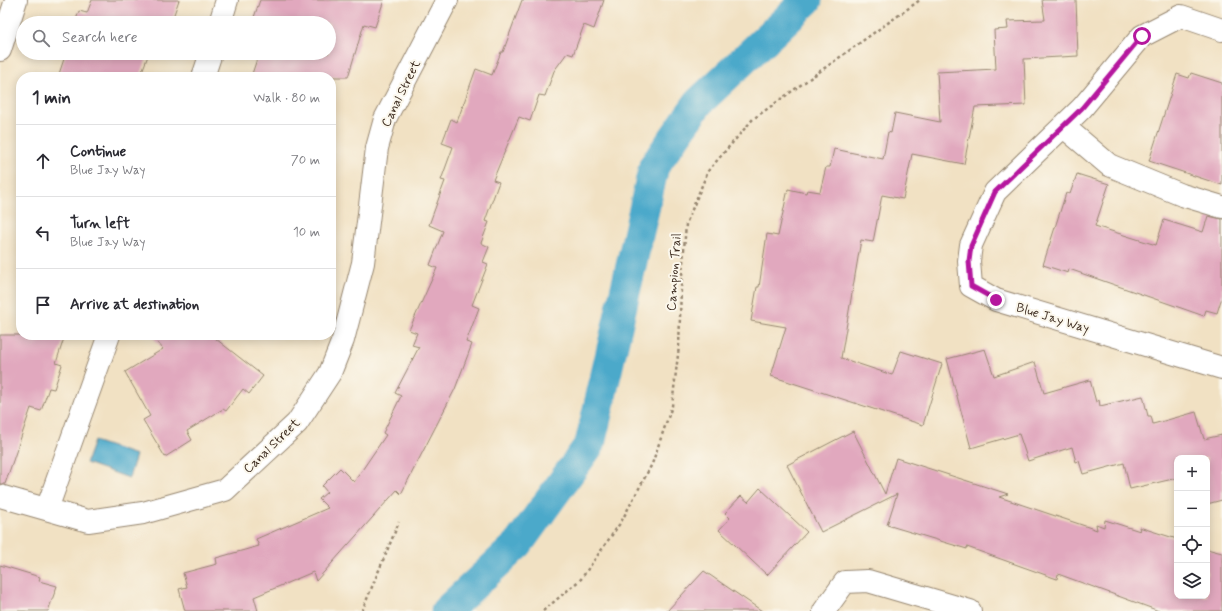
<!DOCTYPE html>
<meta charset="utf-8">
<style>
body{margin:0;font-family:Mynerve,sans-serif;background:#f2f2f3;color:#2b2b33}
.controls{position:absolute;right:12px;bottom:12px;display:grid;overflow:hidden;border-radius:8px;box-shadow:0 2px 10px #0003}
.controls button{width:36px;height:36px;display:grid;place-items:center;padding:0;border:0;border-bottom:1px solid #e1e1e2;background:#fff;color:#2b2b33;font:20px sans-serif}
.stop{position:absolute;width:12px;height:12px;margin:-9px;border:3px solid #b5179e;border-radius:50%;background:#fff}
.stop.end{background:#b5179e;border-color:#fff;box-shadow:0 1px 4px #0008}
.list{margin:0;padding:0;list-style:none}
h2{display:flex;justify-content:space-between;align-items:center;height:52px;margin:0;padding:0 16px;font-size:17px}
h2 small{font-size:13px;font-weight:400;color:#7c7c81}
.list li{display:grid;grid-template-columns:26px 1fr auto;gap:12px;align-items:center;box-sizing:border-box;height:72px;padding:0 16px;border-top:1px solid #e1e1e2}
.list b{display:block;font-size:15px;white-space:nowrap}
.list p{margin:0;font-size:13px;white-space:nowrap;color:#7c7c81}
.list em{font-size:13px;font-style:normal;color:#7c7c81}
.icon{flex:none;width:22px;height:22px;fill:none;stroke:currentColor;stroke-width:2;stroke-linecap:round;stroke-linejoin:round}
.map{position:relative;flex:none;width:1222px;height:611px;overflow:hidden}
.search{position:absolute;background:#fff;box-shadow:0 2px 10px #0003;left:16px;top:16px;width:320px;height:44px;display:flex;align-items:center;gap:10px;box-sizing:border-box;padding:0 14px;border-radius:22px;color:#7c7c81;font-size:15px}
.panel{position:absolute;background:#fff;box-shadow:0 2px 10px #0003;left:16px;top:72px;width:320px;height:268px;border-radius:16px}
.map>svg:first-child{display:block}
.water{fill:#4ba9ca;stroke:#436a74}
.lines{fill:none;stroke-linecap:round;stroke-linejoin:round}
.canal{stroke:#4ba9ca;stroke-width:31}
.building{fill:#e1a8be}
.minor-casing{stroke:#968670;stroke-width:24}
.path{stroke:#968670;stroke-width:2.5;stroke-dasharray:3 3;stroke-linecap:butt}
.minor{stroke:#fff;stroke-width:22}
.route{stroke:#b5179e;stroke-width:5}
.labels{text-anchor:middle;stroke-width:4;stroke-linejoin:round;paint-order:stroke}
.street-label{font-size:13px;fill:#3b2a1e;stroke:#fbf7ec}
</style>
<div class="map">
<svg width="1222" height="611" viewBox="0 0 1222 611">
<rect width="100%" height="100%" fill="#fbf7ec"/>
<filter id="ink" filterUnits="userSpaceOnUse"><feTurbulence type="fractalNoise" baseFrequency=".025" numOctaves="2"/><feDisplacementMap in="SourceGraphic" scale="8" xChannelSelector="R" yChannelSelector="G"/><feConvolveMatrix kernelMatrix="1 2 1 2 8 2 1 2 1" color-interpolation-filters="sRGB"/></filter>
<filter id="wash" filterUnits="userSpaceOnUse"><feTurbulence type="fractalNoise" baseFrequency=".012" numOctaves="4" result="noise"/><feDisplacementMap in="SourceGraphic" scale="16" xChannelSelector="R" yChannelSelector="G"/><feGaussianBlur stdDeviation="0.9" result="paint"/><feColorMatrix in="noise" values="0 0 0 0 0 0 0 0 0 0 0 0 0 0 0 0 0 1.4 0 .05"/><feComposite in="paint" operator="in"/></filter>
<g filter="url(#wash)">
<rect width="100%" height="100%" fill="#f1e1c3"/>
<path class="water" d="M 94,441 L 136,455 L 129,478 L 86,463 Z"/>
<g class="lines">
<path class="canal" d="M 446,611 L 518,544 L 590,444 L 654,166 L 699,102 L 807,0"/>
</g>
<g id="blocks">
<path class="building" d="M 92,0 L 179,0 L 171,23 L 75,23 L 79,11 L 87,13 Z
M 260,0 L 384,0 L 375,27 L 364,24 L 348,77 L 251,77 L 259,53 L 329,53 L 329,23 L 252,23 Z
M 522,0 L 604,0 L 594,29 L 584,25 L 573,55 L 567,53 L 554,71 L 545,96 L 539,95 L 530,121 L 519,117 L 493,180 L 499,182 L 485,221 L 489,222 L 481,243 L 489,247 L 483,262 L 488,264 L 472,305 L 479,308 L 466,342 L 472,344 L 455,389 L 401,494 L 397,490 L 316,581 L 313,572 L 254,597 L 258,611 L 185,611 L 179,589 L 187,587 L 183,573 L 217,564 L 216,558 L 259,546 L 256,539 L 328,508 L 319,499 L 327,492 L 322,486 L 340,468 L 354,482 L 386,435 L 383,433 L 401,396 L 395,393 L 419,347 L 412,345 L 417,333 L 409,330 L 437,268 L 430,265 L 443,231 L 429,225 L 445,181 L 441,180 L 453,147 L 442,143 L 451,119 L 457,122 L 476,69 L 492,75 L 501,52 L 503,52 Z
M 1042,0 L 1076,0 L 1078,56 L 1024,59 L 1026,105 L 975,107 L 964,164 L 912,154 L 903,199 L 882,195 L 873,242 L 861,240 L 841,358 L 892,375 L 901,351 L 942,364 L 923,425 L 771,376 L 786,327 L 751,321 L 757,287 L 759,287 L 767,234 L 778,236 L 788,189 L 806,193 L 807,190 L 820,192 L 826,167 L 830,167 L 834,149 L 883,159 L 888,132 L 891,133 L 895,113 L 940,122 L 937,72 L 996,69 L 994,30 L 1008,29 L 1007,21 L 1045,20 Z
M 66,53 L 149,53 L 140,77 L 58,77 Z
M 1191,73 L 1222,83 L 1222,185 L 1149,161 L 1177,74 L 1189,78 Z
M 1077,174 L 1109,184 L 1095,226 L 1156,245 L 1164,220 L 1203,232 L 1208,216 L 1222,219 L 1222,297 L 1217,313 L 1206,310 L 1204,316 L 1069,269 L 1068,273 L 1043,265 L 1066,193 L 1070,194 Z
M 0,335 L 65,335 L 56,363 L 62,365 L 54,389 L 49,388 L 41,411 L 31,408 L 5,484 L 0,484 Z
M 151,335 L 211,335 L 263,376 L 249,394 L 243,389 L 226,411 L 223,409 L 187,431 L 192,440 L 165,457 L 143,420 L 150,416 L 125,372 L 163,349 Z
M 985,349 L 994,376 L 1035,362 L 1044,393 L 1090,380 L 1096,402 L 1099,400 L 1100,406 L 1143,396 L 1148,416 L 1151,416 L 1153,424 L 1196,412 L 1204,439 L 1222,435 L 1222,500 L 1207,504 L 1207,458 L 1177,458 L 1177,478 L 1130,489 L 1124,463 L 1083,474 L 1079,461 L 1076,462 L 1072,447 L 1028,461 L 1019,434 L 971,448 L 947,359 Z
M 853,431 L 885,494 L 896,458 L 1008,494 L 999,497 L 1097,530 L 1096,524 L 1104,527 L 1105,520 L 1140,531 L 1139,527 L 1177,539 L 1177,596 L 1207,596 L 1207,549 L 1222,553 L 1222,611 L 1159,611 L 1058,574 L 1057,579 L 967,547 L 967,549 L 887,525 L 897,494 L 821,532 L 787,465 Z
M 760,488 L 807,532 L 767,575 L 719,530 L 730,518 L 725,513 L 741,496 L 748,502 Z
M 0,565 L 40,577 L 39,581 L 57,586 L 48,611 L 0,611 Z
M 704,571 L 762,611 L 667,611 Z"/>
</g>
</g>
<g filter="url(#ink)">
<use href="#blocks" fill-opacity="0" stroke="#968670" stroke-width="1"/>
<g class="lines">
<g class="minor-casing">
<path id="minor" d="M 220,23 L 227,0
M 1222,30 L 1181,16 L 1142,36 L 1082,108 L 995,192 L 971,245 L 969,261 L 971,286 L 996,300 L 1222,368
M 0,50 L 16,0
M 203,77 L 211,53
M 1063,126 L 1109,165 L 1182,195 L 1222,207
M 0,496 L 88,521 L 143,513 L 225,490 L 297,423 L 330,373 L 343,340 L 363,263 L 377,148 L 385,119 L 447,0
M 47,509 L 109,335
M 824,611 L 845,582 L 868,581 L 970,611"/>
</g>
<path class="path" d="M 362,611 L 399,522
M 543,611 L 581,579 L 621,522 L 652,464 L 672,406 L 679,346 L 681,288 L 686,224 L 708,171 L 753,119 L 920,0"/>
<use href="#minor" class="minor"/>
</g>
</g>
<g class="lines" filter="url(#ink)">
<path class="route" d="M 996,300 L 971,286 L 969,261 L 971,246 L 995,192 L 1082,108 L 1142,36"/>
</g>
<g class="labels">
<g class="street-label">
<text transform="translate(400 93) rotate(-64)" y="5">Canal Street</text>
<text transform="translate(673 272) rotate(-86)" y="5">Campion Trail</text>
<text transform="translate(1053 317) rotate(17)" y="5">Blue Jay Way</text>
<text transform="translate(271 445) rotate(-44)" y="5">Canal Street</text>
</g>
</g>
</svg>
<div class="controls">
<button>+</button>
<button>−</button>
<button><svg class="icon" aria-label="locate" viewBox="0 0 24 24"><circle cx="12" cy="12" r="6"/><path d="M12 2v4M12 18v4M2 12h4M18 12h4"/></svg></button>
<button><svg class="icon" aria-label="layers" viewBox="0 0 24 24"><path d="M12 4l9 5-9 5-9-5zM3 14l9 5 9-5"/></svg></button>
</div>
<div class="stop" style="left:1142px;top:36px"></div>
<div class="stop end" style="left:996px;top:300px"></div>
<div class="search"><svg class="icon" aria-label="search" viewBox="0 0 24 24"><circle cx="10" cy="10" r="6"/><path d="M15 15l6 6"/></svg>Search here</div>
<section class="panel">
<h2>1 min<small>Walk · 80 m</small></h2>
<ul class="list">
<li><svg class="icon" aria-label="ahead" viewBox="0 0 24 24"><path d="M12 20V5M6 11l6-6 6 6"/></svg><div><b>Continue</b><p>Blue Jay Way</p></div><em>70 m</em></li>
<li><svg class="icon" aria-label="left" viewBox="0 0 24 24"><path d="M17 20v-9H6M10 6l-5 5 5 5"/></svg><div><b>Turn left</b><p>Blue Jay Way</p></div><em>10 m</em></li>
<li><svg class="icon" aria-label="arrive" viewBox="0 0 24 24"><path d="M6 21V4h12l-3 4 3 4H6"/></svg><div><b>Arrive at destination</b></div></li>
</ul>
</section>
</div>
